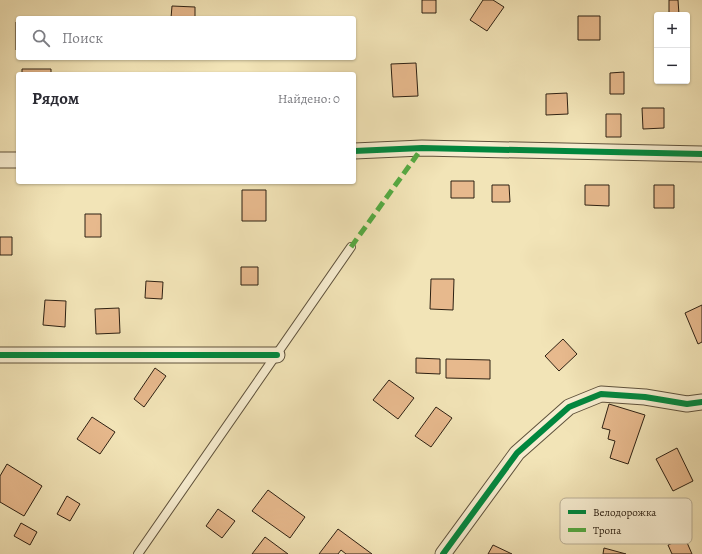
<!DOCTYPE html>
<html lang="ru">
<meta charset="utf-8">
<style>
body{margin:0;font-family:Alegreya,serif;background:#f2f2f3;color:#2b2b33}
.controls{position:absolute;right:12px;top:12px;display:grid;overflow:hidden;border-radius:4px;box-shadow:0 1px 3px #0004}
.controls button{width:36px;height:36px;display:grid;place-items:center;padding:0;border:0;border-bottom:1px solid #e1e1e2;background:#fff;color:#2b2b33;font:20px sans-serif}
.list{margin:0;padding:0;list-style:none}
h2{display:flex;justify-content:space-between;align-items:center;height:52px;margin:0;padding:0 16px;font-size:17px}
h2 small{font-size:13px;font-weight:400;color:#7c7c81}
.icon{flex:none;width:22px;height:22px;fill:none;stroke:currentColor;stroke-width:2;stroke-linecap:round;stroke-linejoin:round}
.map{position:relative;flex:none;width:702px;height:554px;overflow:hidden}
.search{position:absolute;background:#fff;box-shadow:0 1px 3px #0004;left:16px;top:16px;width:340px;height:44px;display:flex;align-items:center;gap:10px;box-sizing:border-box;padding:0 14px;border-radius:4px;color:#7c7c81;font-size:15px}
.panel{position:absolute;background:#fff;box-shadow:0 1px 3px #0004;left:16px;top:72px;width:340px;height:112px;border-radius:4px}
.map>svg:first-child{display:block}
.building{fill:#e7b98d;stroke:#2d2012}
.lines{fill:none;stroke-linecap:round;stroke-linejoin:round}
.service-casing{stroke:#5e513b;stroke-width:10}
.minor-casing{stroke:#5e513b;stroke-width:17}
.service{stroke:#f7edd0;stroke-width:8}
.minor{stroke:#f7edd0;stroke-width:15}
.quiet{stroke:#54aa42;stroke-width:5;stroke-dasharray:10 5;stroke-linecap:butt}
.cycleway-casing{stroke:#f7edd0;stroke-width:8}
.cycleway{stroke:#00873e;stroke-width:6}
.key{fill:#f7edd0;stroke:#bab097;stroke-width:1}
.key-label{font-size:11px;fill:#2d2012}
</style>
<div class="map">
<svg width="702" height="554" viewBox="0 0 702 554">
<rect width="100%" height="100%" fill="#f2e4b7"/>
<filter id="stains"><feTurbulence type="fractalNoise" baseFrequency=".005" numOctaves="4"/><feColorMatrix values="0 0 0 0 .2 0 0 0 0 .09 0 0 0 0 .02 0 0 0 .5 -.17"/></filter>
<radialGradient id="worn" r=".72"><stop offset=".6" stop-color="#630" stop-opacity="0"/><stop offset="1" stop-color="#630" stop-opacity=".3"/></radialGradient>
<path class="building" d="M 422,0 L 436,0 L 436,13 L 422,13 Z
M 483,0 L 493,0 L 504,7 L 487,31 L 470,20 Z
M 669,0 L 678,0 L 679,15 L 669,15 Z
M 172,6 L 195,7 L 195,18 L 171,18 Z
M 578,16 L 600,16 L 600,40 L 578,40 Z
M 16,22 L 18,22 L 18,50 L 16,50 Z
M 416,63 L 418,96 L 393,97 L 391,64 Z
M 22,69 L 51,69 L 51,74 L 22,74 Z
M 624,72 L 624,94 L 610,94 L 610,73 Z
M 567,93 L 568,114 L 546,115 L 546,94 Z
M 642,108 L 664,108 L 664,128 L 643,129 Z
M 606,114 L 621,114 L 621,137 L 606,137 Z
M 451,181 L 474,181 L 474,198 L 451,198 Z
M 492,185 L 509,185 L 510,202 L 492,202 Z
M 585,185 L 609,185 L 609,206 L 585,205 Z
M 654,185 L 674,185 L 674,208 L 654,208 Z
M 242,190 L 266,190 L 266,221 L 242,221 Z
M 85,214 L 101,214 L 101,237 L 85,237 Z
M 0,237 L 12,237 L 12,255 L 0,255 Z
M 241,267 L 258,267 L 258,285 L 241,285 Z
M 431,279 L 454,279 L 453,310 L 430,309 Z
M 146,281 L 163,282 L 162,299 L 145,298 Z
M 45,300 L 66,301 L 65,327 L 43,325 Z
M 702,305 L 702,342 L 698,344 L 685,313 Z
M 119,308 L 120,333 L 96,334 L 95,309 Z
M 563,339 L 577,354 L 559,371 L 545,356 Z
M 416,358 L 440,359 L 440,374 L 416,373 Z
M 446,359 L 490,360 L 490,379 L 446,378 Z
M 155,368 L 166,376 L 144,407 L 134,399 Z
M 389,380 L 414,398 L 398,419 L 373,400 Z
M 609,404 L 645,415 L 628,464 L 610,458 L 615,441 L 608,439 L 610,430 L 602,428 Z
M 436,407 L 452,418 L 431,447 L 415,436 Z
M 92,417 L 115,432 L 100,454 L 77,439 Z
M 677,448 L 693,481 L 673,491 L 656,459 Z
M 7,464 L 42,486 L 24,516 L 0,502 L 0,476 Z
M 268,490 L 305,517 L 290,538 L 252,511 Z
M 67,496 L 80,504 L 70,521 L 57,514 Z
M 218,509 L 235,521 L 222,538 L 206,526 Z
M 21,523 L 37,532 L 30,545 L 14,536 Z
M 338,529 L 372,554 L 346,554 L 341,550 L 338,554 L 319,554 Z
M 265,537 L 288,554 L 252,554 Z
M 685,538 L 692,554 L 672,554 L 668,545 Z
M 493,545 L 512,554 L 488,554 Z
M 604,548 L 626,554 L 603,554 Z"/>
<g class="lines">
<g class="service-casing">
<path id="service" d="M 138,554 L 351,247"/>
</g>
<g class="minor-casing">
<path id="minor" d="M 354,151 L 422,148 L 702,154
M 0,160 L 18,160
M 0,355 L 277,355
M 443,554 L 517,453 L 569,407 L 601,394 L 645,397 L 687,404 L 702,402"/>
</g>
<use href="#service" class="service"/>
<use href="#minor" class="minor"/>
<path class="quiet" d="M 351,247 L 422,148"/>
<g class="cycleway-casing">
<path id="cycleway" d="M 354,151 L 422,148 L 702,154
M 0,355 L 277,355
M 443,554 L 517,453 L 569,407 L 601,394 L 645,397 L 687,404 L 702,402"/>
</g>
<use href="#cycleway" class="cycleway"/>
</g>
<rect x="560" y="498" width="132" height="46" rx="6" class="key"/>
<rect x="568" y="510" width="18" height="4" fill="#00873e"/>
<rect x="568" y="528" width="18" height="4" fill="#54aa42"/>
<g class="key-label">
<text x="593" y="516">Велодорожка</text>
<text x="593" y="534">Тропа</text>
</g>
<rect width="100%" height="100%" filter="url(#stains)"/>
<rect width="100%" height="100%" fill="url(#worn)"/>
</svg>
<div class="controls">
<button>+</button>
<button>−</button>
</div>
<div class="search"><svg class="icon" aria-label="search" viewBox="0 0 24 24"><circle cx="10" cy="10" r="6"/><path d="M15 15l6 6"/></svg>Поиск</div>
<section class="panel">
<h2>Рядом<small>Найдено: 0</small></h2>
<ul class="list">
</ul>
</section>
</div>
